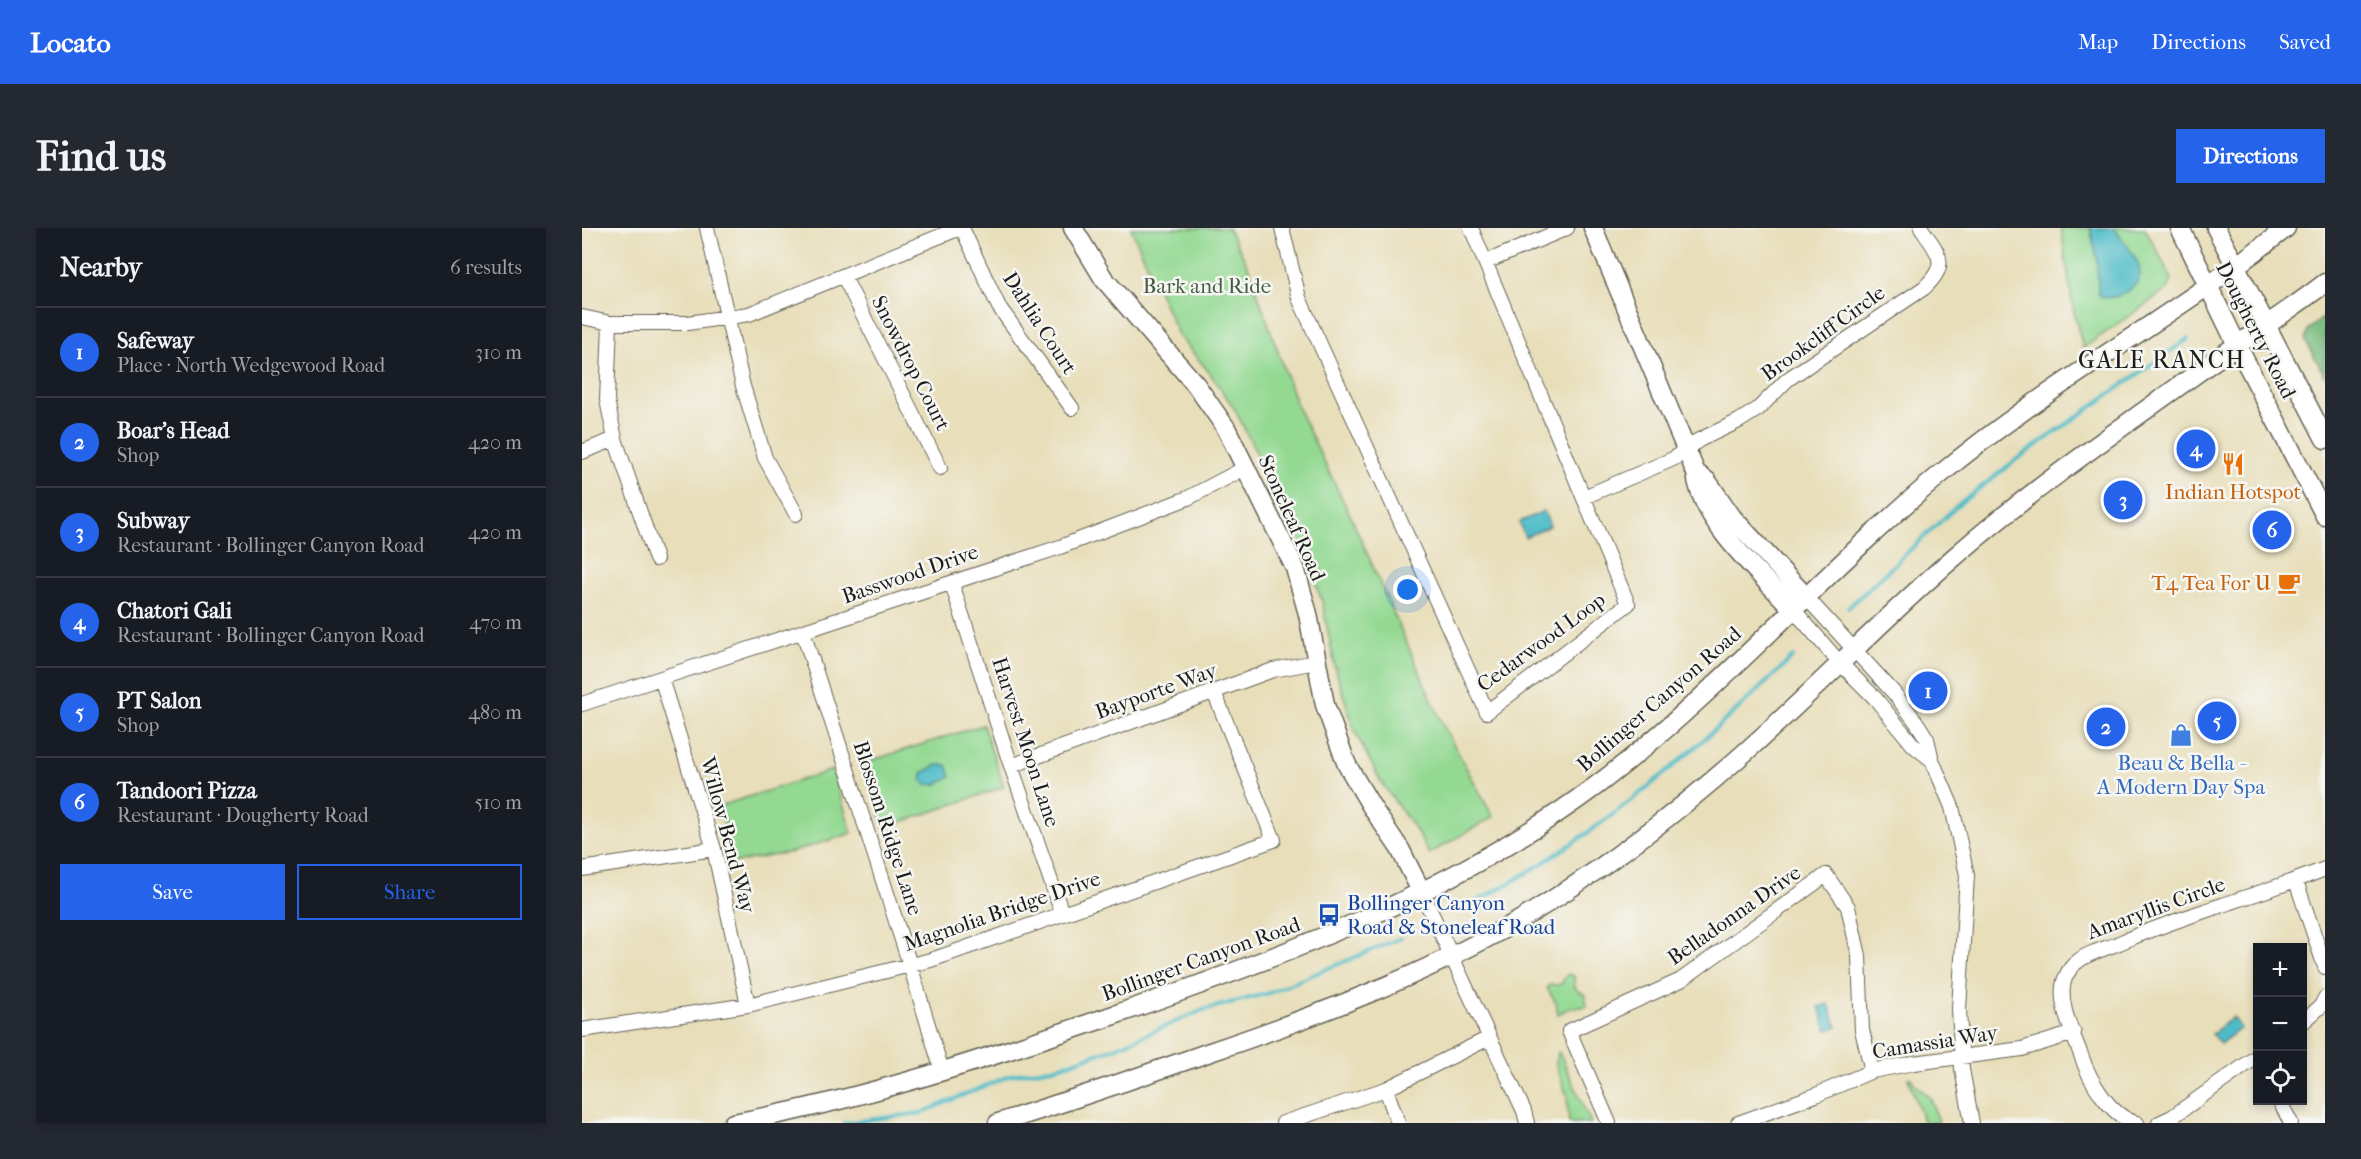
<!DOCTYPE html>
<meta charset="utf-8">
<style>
body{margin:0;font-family:"IM FELL French Canon",serif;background:#242831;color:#f1f3f6}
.controls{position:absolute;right:18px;bottom:18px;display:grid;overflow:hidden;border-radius:0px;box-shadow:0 3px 9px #0003}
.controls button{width:54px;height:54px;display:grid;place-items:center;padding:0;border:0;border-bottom:2px solid #363941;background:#171b24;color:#f1f3f6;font:30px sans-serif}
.you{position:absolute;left:826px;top:362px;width:21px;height:21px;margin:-15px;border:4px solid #fff;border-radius:50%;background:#1a73e8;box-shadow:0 0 0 9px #1a73e833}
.badge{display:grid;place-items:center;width:39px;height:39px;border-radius:50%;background:#2563eb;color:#fff;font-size:20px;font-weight:700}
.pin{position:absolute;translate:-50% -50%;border:3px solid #fff;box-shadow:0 2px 6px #0006}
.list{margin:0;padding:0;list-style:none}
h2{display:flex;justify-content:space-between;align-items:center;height:78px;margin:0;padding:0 24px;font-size:26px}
h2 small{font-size:20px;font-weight:400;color:#9ea1a6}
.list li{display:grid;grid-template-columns:39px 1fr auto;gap:18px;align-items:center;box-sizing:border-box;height:90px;padding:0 24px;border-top:2px solid #363941}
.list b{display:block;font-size:22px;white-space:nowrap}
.list p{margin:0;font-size:20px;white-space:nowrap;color:#9ea1a6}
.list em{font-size:20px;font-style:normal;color:#9ea1a6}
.actions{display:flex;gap:12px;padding:18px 24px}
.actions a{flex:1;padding:14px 0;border:2px solid #2563eb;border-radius:0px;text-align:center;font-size:21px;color:#2563eb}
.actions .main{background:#2563eb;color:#fff}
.icon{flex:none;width:33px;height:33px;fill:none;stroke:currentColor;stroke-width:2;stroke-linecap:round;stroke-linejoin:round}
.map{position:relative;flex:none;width:1743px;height:895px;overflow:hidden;border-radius:0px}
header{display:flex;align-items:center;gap:36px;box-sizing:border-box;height:84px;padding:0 30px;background:#2563eb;color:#fff}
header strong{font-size:28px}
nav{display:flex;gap:33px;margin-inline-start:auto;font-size:21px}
.intro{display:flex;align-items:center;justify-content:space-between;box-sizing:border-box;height:144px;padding:0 36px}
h1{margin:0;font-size:42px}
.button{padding:15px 27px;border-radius:0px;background:#2563eb;color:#fff;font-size:21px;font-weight:700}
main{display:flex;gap:36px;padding:0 36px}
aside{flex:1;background:#171b24;border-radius:0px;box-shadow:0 3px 9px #0003}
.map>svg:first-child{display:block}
.green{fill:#93d992;stroke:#587a57;stroke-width:1.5}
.forest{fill:#76b97c;stroke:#496a4c;stroke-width:1.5}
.water{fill:#4ebcc7;stroke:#356c72;stroke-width:1.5}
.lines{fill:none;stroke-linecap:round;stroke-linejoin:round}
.stream{stroke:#4ebcc7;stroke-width:4}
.street-casing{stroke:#636053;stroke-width:16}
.secondary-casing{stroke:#636053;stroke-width:21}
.street{stroke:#fff;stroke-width:14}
.secondary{stroke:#fff;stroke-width:18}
.labels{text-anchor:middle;stroke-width:5;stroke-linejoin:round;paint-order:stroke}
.park-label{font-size:21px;fill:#465e45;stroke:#f6f6f2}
.street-label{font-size:21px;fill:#1c1c1c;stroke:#f6f6f2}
.food-label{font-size:21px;fill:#c56008;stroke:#f6f6f2}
.shop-label{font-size:21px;fill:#366cbe;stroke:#f6f6f2}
.transit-label{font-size:21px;fill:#164399;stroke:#f6f6f2;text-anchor:start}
.quarter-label{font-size:24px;letter-spacing:1.5px;fill:#1c1c1c;stroke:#f6f6f2}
</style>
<header>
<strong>Locato</strong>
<nav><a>Map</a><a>Directions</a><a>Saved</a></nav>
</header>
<div class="intro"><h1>Find us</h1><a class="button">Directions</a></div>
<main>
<aside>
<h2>Nearby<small>6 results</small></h2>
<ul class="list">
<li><span class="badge">1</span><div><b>Safeway</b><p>Place · North Wedgewood Road</p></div><em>310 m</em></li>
<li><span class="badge">2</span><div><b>Boar's Head</b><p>Shop</p></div><em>420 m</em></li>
<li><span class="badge">3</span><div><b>Subway</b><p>Restaurant · Bollinger Canyon Road</p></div><em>420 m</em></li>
<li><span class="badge">4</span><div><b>Chatori Gali</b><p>Restaurant · Bollinger Canyon Road</p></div><em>470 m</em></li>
<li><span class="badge">5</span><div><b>PT Salon</b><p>Shop</p></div><em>480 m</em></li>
<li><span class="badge">6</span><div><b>Tandoori Pizza</b><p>Restaurant · Dougherty Road</p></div><em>510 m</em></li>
</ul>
<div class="actions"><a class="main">Save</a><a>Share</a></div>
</aside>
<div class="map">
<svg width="1743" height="895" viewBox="0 0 1743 895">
<rect width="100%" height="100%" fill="#f6f6f2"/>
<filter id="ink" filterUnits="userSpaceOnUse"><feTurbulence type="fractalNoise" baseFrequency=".0167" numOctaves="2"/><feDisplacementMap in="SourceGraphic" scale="12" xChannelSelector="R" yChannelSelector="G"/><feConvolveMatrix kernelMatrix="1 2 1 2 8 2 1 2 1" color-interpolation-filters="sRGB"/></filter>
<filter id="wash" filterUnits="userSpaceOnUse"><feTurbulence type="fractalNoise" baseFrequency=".008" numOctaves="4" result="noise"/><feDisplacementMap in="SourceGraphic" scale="24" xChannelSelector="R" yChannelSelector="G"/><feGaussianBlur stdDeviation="1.35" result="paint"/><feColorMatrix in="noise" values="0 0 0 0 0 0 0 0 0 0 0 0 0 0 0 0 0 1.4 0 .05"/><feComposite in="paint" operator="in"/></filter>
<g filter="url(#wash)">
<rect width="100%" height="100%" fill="#e8deb9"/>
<path class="green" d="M 549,0 L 646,0 L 666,38 L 715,178 L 769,289 L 861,497 L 911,589 L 847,626 L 835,604 L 799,554 L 773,504 L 753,440 L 740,373 L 716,308 L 652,180 L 627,144 L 596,107 Z
M 1479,0 L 1563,0 L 1590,51 L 1586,61 L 1501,120 L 1491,80 Z
M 401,497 L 422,559 L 302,600 L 281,535 Z
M 250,542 L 270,605 L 210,624 L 151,635 L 138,578 Z
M 986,746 L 992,748 L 993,760 L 1003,767 L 1005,778 L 985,781 L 976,786 L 974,775 L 965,760 L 967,757 C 985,757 976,756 986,746 Z
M 976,824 L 979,828 L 1009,895 L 987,895 L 985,868 L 974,836 Z
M 1326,850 L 1329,850 C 1335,865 1349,862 1352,881 C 1354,888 1357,888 1356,895 L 1342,895 Z"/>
<path class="forest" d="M 1743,88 L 1743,148 L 1723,112 L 1726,102 Z"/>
<path class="water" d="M 1508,0 L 1532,0 C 1545,19 1574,45 1546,63 C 1538,68 1528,71 1519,69 L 1516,64 L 1515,31 Z
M 962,283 L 968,298 L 943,309 L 937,294 Z
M 355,537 L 365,537 L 369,549 L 356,556 L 344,557 L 339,551 L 341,548 L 340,545 Z
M 1247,776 L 1255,799 L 1245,802 L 1237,779 Z
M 1651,789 L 1659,800 L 1638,816 L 1630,806 Z"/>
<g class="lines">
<path class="stream" d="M 1266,380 L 1376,277 L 1435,231 L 1606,111
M 887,677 C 1010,615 1113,523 1211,429
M 262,895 L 339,885 L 429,847 L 476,839 L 533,820 L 621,782 L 687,765 L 819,710"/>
</g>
</g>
<g filter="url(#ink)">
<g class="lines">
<g class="street-casing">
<path id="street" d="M 125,0 L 161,158 L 183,230 L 214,286
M 380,0 L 417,79 L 490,180
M 700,0 L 717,70 L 905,484 L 1046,376 L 889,0
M 904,34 L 985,0
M 262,49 L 358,240
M 0,89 L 28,95 L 106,95 L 167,86 L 378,0
M 28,95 L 25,172 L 33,211 L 74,331
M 0,224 L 33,211
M 1002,269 L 1091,231 L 1117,212 L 1157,193 L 1176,181 L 1206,151 L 1342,60 C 1369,35 1356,25 1339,0
M 370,356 L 429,538 L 480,685
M 1224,369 L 1312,465 L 1335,495 L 1345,511 L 1350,532 L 1370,579 L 1385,647 L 1377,781 L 1380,841 L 1390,895
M 1211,381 L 1257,434 L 1293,470 L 1332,518 L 1350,532
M 221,404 L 328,737 L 360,843
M 79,450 L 132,621 L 166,777
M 0,476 L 478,319 L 606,270 L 663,240
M 429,538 L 691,442 L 734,434
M 0,641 L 132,621
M 1714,653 L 1743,739
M 840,665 L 942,883 L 945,895
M 1720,795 L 1739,778 L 1743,770
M 0,802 L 166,777 L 349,732 L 692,612 L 632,464
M 804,861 L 816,895
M 1697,872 L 1709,895
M 701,895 L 804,861 L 907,810
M 1027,895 L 987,803 L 1099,752 L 1244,647 L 1266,679 L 1277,728 L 1280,802 L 1290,843
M 1156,895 L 1234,867 L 1290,843 L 1332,835 L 1440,821 L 1492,805
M 1555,895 C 1528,889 1507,851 1499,827 C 1491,805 1473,771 1484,748 C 1486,744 1491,737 1495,734 C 1506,724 1524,721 1537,715 C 1604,686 1675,668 1743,641
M 1577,895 L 1590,889 L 1676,828"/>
</g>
<g class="secondary-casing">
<path id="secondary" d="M 491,0 L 522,51 L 614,157 L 644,200 L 713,340 L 726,386 L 743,477 L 765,537 L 791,581 L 818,621 L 840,665
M 1011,0 L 1114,245 C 1119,295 1178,345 1211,381
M 1598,0 L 1655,117 L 1743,288
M 1634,0 L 1743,211
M 1114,245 L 1125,253 L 1150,289 L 1224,369
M 151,895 C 280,872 406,830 529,788 C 700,729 869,666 1015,557 C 1137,465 1237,348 1354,250 C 1464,157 1592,89 1704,0
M 416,895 C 487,873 557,849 628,824 C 734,788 838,749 936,693 C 1017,645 1090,589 1160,527 C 1234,462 1302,389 1377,325 C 1457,256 1546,195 1632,133 C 1669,107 1707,83 1743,55"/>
</g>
<use href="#street" class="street"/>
<use href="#secondary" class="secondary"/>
</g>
</g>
<defs>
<g id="restaurant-bare" transform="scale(1.8)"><path d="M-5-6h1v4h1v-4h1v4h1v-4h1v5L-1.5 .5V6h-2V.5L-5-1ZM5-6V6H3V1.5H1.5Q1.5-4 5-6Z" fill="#e8710a" stroke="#f6f6f2" stroke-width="2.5" paint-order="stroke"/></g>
<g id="cafe-bare" transform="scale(1.8)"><path d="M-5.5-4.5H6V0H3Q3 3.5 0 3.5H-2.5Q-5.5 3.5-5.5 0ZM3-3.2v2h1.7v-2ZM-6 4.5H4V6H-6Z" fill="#e8710a" stroke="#f6f6f2" stroke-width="2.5" paint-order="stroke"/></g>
<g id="shop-bare" transform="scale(1.8)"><path d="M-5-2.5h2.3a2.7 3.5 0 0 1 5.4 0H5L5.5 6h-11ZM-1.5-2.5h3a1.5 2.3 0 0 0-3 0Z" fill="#3f7fe0" stroke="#f6f6f2" stroke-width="2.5" paint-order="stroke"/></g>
<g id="bus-bare" transform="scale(1.8)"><path d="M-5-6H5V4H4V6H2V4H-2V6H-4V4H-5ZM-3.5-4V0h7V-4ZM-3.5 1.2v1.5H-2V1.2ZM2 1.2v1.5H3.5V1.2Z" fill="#1a4fb4" stroke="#f6f6f2" stroke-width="2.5" paint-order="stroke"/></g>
</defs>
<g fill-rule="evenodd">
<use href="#restaurant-bare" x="1651" y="236"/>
<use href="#cafe-bare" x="1707" y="355"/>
<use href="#shop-bare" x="1599" y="507"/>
<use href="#bus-bare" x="747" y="687"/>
</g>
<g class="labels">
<g class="park-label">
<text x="625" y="65">Bark and Ride</text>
</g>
<g class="street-label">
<text transform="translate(458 95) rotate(57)" y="7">Dahlia Court</text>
<text transform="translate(1674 102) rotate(63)" y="7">Dougherty Road</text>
<text transform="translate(1241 105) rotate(-36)" y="7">Brookcliff Circle</text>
<text transform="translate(329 135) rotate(63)" y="7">Snowdrop Court</text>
<text transform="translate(710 290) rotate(66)" y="7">Stoneleaf Road</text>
<text transform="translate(328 346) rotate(-19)" y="7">Basswood Drive</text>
<text transform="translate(959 414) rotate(-36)" y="7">Cedarwood Loop</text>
<text transform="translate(574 463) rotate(-20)" y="7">Bayporte Way</text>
<text transform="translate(1077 471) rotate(-41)" y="7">Bollinger Canyon Road</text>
<text transform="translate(444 514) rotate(72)" y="7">Harvest Moon Lane</text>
<text transform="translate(306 600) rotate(72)" y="7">Blossom Ridge Lane</text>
<text transform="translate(146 607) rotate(75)" y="7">Willow Bend Way</text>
<text transform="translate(1574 680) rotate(-20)" y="7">Amaryllis Circle</text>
<text transform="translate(420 683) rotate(-19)" y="7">Magnolia Bridge Drive</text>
<text transform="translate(1152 687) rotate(-35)" y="7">Belladonna Drive</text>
<text transform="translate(619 731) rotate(-20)" y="7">Bollinger Canyon Road</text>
<text transform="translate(1353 814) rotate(-9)" y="7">Camassia Way</text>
</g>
<g class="food-label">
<text x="1651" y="271">Indian Hotspot</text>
<text x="1689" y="362" text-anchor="end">T4 Tea For U</text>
</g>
<g class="shop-label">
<text x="1599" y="542">Beau &amp; Bella -<tspan x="1599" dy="24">A Modern Day Spa</tspan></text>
</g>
<g class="transit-label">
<text x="765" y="682">Bollinger Canyon<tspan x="765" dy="24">Road &amp; Stoneleaf Road</tspan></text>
</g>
<g class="quarter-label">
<text x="1580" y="140">GALE RANCH</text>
</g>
</g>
</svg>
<div class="controls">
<button>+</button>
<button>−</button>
<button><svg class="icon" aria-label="locate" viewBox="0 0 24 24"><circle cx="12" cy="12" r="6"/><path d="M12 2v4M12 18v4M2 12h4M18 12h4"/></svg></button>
</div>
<div class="you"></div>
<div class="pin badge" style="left:1346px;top:463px">1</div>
<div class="pin badge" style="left:1524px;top:499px">2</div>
<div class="pin badge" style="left:1541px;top:272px">3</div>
<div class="pin badge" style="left:1614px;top:221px">4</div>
<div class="pin badge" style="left:1635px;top:493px">5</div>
<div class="pin badge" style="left:1690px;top:302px">6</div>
</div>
</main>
